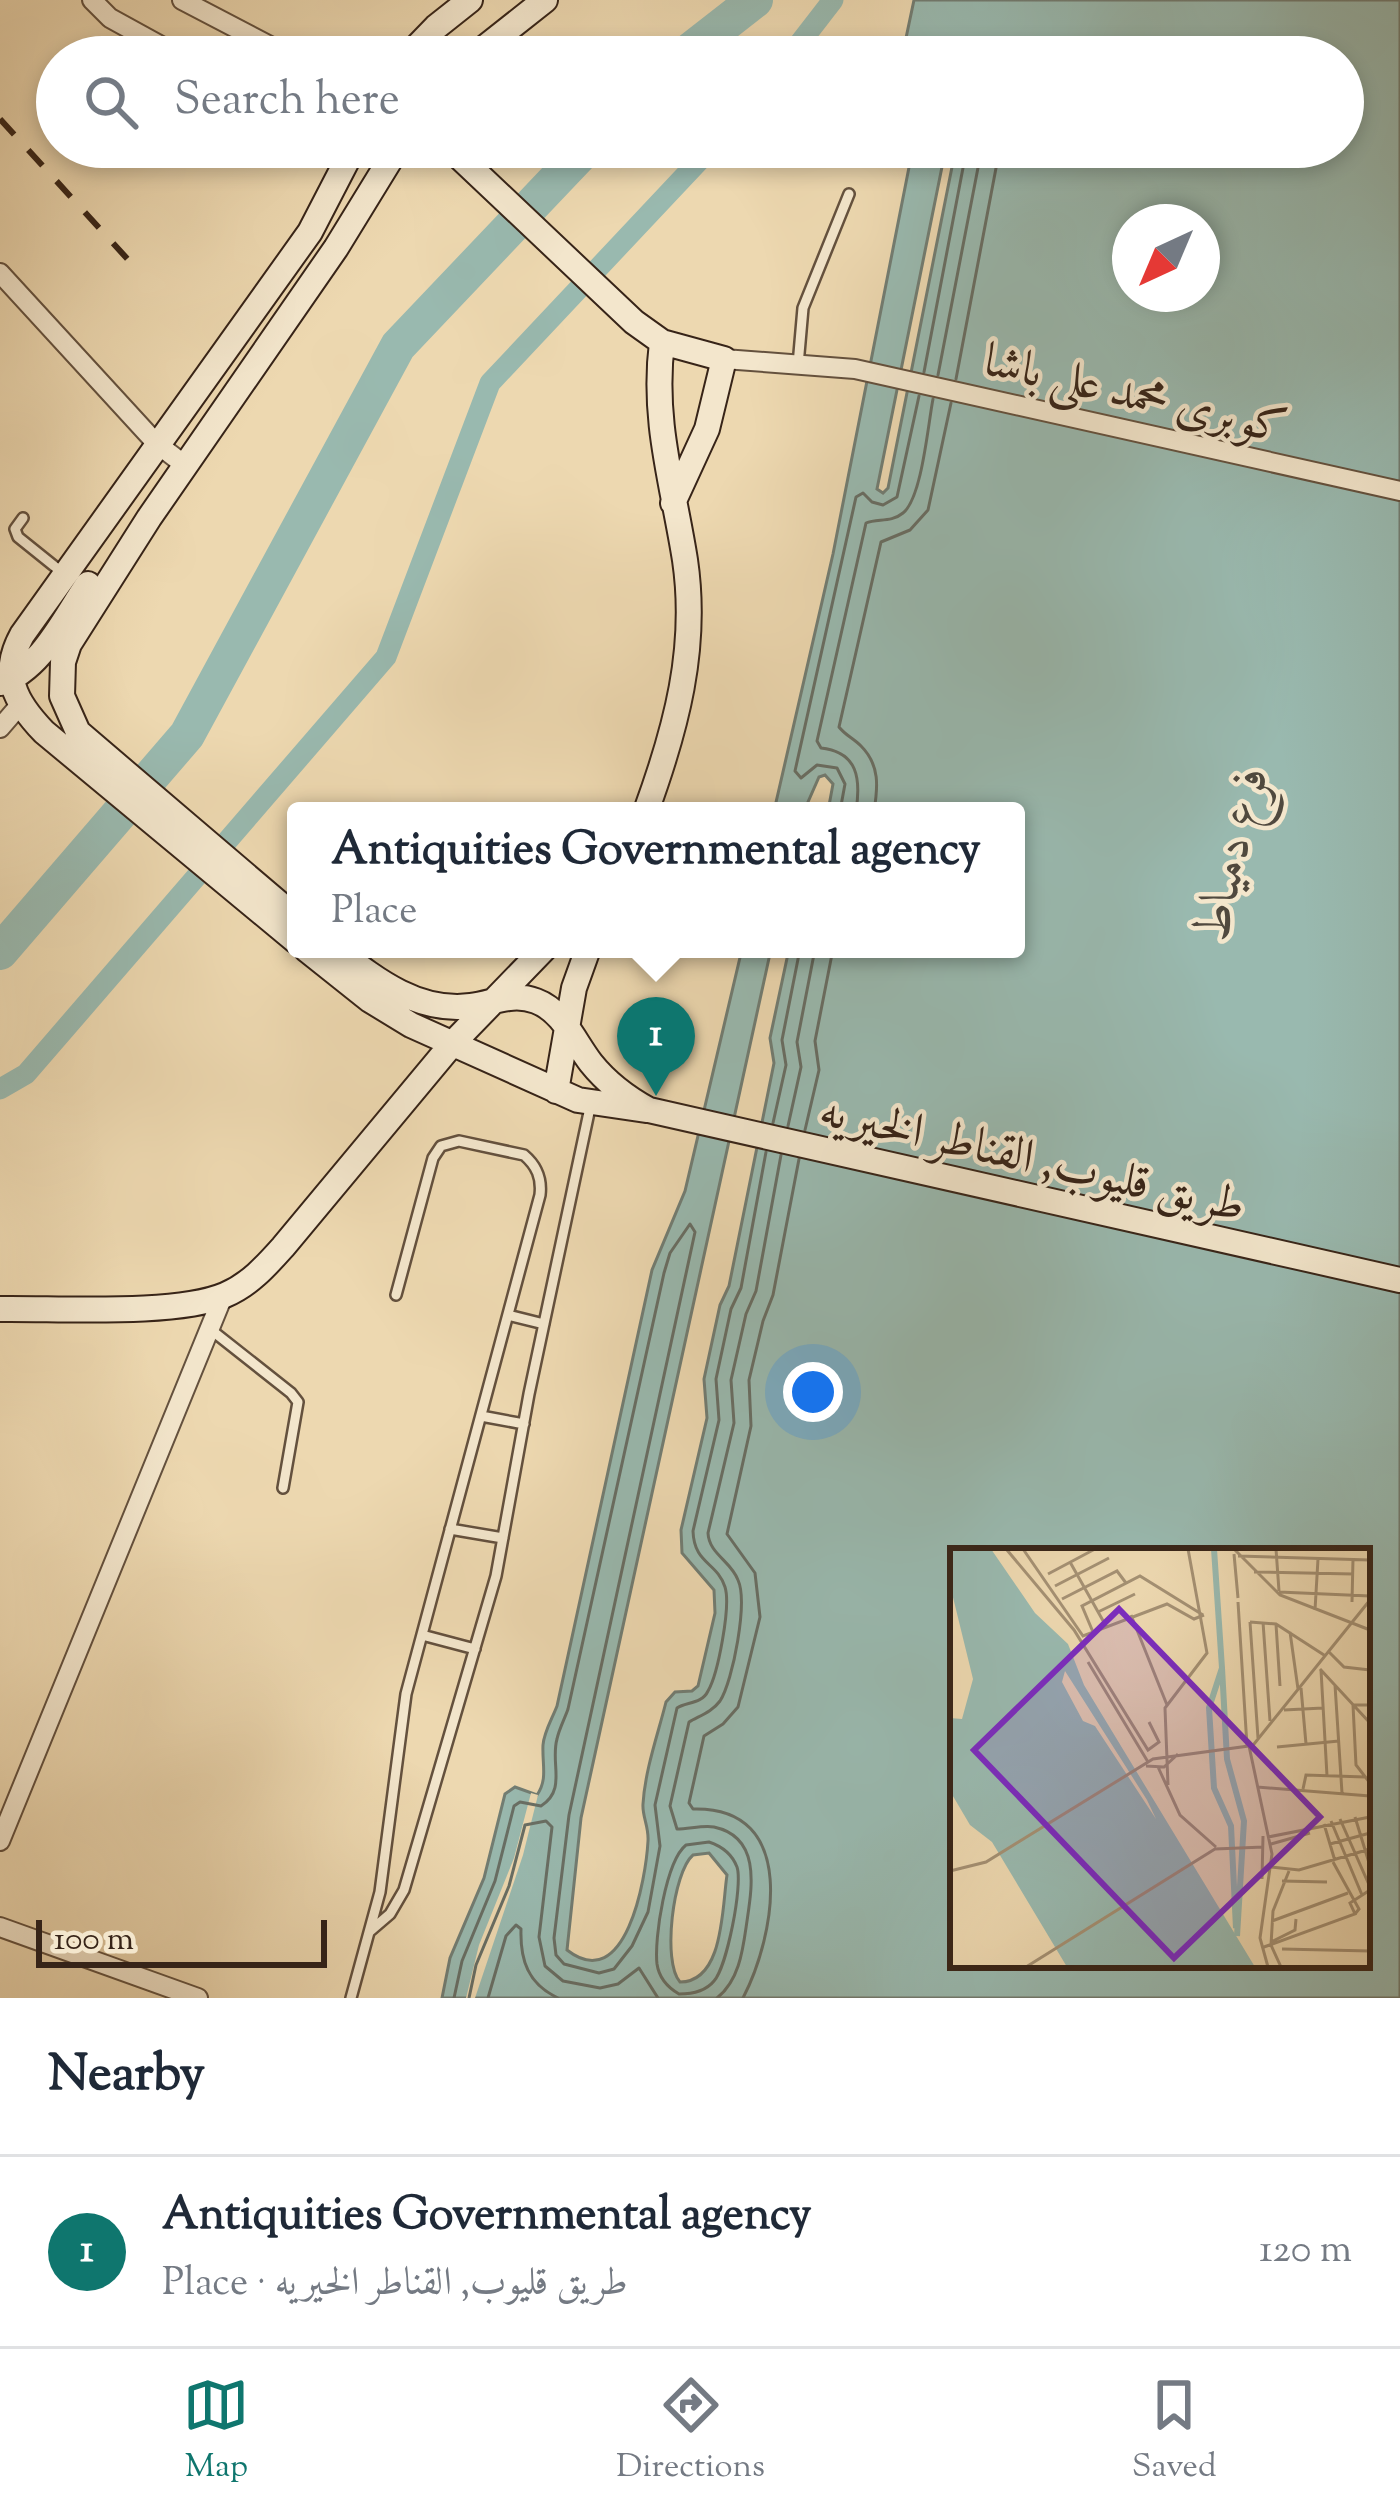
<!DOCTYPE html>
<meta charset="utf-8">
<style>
body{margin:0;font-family:"Sorts Mill Goudy",Amiri,serif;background:#f2f2f3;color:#1f2937}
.compass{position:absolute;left:1112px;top:204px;width:108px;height:108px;border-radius:50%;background:#fff;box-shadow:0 6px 18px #0003;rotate:224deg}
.scale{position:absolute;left:36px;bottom:30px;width:291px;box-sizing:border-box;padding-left:12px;border:6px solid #372418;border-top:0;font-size:33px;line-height:42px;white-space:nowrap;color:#372418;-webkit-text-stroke:9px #f3e6cc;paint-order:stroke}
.you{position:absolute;left:813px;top:1392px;width:42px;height:42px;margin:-30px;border:9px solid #fff;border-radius:50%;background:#1a73e8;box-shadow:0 0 0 18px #1a73e833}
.badge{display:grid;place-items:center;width:78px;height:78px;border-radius:50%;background:#0f766e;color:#fff;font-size:39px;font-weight:700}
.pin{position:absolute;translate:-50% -99px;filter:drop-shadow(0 3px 6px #0008)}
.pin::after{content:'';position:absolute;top:63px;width:42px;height:36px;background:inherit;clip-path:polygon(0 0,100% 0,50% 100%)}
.popup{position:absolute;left:287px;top:802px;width:738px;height:156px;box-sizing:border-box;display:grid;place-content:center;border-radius:12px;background:#fff;filter:drop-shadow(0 3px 9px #0005);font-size:39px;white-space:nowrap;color:#747a83}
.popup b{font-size:45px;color:#1f2937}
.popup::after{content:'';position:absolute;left:50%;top:100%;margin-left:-24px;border:24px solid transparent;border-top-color:#fff}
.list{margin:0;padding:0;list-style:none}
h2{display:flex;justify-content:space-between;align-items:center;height:156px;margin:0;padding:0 48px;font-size:51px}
h2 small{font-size:39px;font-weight:400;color:#747a83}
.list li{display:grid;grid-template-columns:78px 1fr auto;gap:36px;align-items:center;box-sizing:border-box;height:192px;padding:0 48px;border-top:3px solid #e0e1e3}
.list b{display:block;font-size:45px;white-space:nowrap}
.list p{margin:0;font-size:39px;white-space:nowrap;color:#747a83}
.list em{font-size:39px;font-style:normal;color:#747a83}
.icon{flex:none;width:66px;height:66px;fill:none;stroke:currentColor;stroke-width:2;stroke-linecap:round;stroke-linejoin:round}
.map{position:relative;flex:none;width:1400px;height:1998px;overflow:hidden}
.search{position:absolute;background:#fff;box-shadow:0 6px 18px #0003;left:36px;right:36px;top:36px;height:132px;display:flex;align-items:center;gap:30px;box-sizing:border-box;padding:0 42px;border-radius:66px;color:#747a83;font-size:45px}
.sheet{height:348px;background:#fff}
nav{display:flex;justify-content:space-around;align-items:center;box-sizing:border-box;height:168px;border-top:3px solid #e0e1e3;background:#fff;font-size:33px;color:#747a83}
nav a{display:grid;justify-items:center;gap:6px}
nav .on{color:#0f766e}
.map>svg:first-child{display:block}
.water{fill:#99b9af;stroke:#727d73;stroke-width:3;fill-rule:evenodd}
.pier{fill:#edd8b0}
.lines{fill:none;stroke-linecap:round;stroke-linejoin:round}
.shore{stroke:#686e64;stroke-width:3}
.canal{stroke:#99b9af;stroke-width:21}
.river{stroke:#99b9af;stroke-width:36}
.lane-casing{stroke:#64513e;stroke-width:14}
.street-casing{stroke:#64513e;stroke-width:22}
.secondary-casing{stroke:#372418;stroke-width:28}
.lane{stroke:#f3e6cc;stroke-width:9}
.street{stroke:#f3e6cc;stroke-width:18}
.secondary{stroke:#f3e6cc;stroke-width:24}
.rail{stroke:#372418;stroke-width:6;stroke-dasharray:21 21;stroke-linecap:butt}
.labels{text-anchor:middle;stroke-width:9;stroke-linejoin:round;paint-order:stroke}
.street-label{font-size:48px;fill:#372418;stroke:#f3e6cc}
.water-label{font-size:51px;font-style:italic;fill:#50493e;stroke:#f3e6cc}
.inset-river{fill:none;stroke:#99b9af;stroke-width:6}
.inset-road{fill:none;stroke:#a49073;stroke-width:3}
.view{fill:#7b2cbf;fill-opacity:0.15;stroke:#7b2cbf;stroke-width:6}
.inset-edge{fill:none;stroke:#372418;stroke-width:6}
</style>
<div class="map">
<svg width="1400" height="1998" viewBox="0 0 1400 1998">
<rect width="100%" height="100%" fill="#edd8b0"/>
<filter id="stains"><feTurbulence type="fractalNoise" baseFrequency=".00167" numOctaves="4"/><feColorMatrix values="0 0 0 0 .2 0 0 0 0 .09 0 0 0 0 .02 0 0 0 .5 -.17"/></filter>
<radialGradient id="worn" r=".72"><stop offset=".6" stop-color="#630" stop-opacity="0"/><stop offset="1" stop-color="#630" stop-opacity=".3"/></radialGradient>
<path class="water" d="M 914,0 L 1400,0 L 1400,1998 L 442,1998 L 450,1958 L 484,1878 L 505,1794 L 515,1787 L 537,1795 C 548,1779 542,1765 543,1745 C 544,1732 552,1719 557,1706 L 652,1270 L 685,1191 L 742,949 L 771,949 L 581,1818 L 567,1950 C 626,1996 646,1878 648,1841 C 649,1827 642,1816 643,1804 C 645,1770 658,1734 666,1702 L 675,1692 L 692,1691 L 698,1686 L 715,1613 L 714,1590 L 682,1553 L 681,1530 L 707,1418 L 704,1379 L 720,1305 L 729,1286 L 774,1063 L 770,1038 L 789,949 L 1016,949 L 1016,811 L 828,811 L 833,784 L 825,775 L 819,777 L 804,811 L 774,811 L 833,554 L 913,147 L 946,147 L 877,489 L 883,493 L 888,488 L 956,147 L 1343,147 L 1343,57 L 902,57 ZM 1130,222 L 1202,222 L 1202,294 L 1130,294 ZM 953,1551 L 1367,1551 L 1367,1965 L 953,1965 ZM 709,1853 L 727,1875 C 722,1907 724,1982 680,1982 C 662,1962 673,1872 693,1855 Z"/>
<path class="pier" d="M 531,1793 L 538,1795 L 523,1855 L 475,1998 L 466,1998 L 479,1945 L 514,1858 Z"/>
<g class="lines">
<path class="shore" d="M 924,372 L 967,147
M 938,375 L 982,147
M 956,379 L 1000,147
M 840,811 L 845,784 L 837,768 L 817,765 L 801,778 L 795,771 L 856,497 L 863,493 L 872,502 L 883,505 L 897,497 L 919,396
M 856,811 C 861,779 858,752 821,748 L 817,741 L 866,523 C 877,518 891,523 903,513 C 922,498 928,424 933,399
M 874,811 C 878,787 880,765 861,746 C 853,738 845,735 839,727 L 881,542 L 910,530 L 928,510 L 951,403
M 773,1123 L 786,1065 L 782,1040 L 800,949
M 788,1126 L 801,1067 L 797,1042 L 815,949
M 805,1130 L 819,1070 L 815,1041 L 833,949
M 709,1842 C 721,1846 732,1854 737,1867 C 743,1885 727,1966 714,1981 C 705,1992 692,1994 679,1994 C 667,1987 659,1978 657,1964 C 654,1938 666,1861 686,1845 Z
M 454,1998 L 462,1961 L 495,1881 L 514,1806 L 520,1802 L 541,1806 C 567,1790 550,1763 557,1739 C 559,1729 565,1718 568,1709 L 664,1273 L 670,1253 L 690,1224 L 695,1232 L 569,1815 L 554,1938 L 556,1955 L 564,1964 L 599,1973 L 614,1969 L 632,1946 L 648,1912 L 660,1846 L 655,1805 L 677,1708 C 686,1702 702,1704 708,1691 C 718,1674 731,1606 725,1587 C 717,1562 694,1564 693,1531 L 719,1420 L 716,1379 L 731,1309 L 741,1288 L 766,1152
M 469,1998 L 476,1965 L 509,1886 L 525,1825 L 546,1821 L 552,1827 L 539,1937 L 545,1966 L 563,1981 L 600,1988 L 618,1984 L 639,1968 L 658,1998
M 488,1998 L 506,1936 L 516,1925 L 521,1929 C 520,1960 528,1984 558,1998
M 717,1998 C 740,1980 743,1948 747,1921 C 752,1887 761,1837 714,1827 C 703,1825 689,1829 677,1829 L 670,1806 L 689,1722 C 699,1716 712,1712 720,1701 C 733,1681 748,1602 738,1580 C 731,1561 709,1554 708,1533 L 734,1423 L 731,1380 L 746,1314 L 756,1291 L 781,1155
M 743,1998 C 775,1936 800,1806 693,1809 L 689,1803 L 704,1736 L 723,1724 L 738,1707 L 760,1617 L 755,1573 L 727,1534 L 751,1426 L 749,1380 L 763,1321 L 773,1295 L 799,1159"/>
<path class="canal" d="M 789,57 L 833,0
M 0,1089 L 26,1074 L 386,657 L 490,383 L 712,147"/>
<path class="river" d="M 682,57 L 755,0
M 0,952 L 187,735 L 398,346 L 587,147"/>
<g class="lane-casing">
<path id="lane" d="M 798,365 L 803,308 L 849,194
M 23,518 L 15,529 L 18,537 L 64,574
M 508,1315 L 544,1324
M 210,1329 L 291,1393 L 298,1402 L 283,1488
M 481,1416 L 524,1424
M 450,1529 L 503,1538
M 422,1635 L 475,1649
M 369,1932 L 390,1914 L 404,1890 L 496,1576 L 529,1394 L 591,1103
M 351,1998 L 380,1892 L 406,1694 L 540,1195 C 542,1178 537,1166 524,1155 L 459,1141 L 441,1146 L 433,1158 L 396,1295"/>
</g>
<g class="street-casing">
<path id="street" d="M 92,0 L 110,18 L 181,57
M 182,0 L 291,57
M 0,273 L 156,443 L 186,466
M 724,359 L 855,369 L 1400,491
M 0,728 L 19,706
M 0,1841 L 223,1296
M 0,1927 L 198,1998"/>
</g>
<g class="secondary-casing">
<path id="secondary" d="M 407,57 L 436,27 L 470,0
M 473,57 L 545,0
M 449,147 L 634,322 L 662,342 L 724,359 L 707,429 L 673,503
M 0,683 C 42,669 64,618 88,584
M 646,811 C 676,729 698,648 685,560 C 673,484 652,421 662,342
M 296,918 L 78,732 L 62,696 L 63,662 L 69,644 L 149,518 L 336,248 L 398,147
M 296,941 L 44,732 C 15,702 0,675 22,635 L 310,232 L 354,147
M 306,949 L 370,1000 L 411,1025 L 578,1100 L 646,1110
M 336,949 C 375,979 417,1013 471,1006 C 494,1003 512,992 536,1001 C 563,1011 574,1041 591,1063 C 607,1083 627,1098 649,1110 L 1400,1280
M 556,1091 L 574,988 L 588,949
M 0,1309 C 58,1308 175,1316 225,1295 C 249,1285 266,1266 283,1247 L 452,1044 L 544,949"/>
</g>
<use href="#lane" class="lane"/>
<use href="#street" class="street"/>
<use href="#secondary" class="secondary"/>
<path class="rail" d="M 0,119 L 132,264"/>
</g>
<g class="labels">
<g class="street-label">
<text transform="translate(1136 392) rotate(13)" y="17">كوبرى محمد على باشا</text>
<text transform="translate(1033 1156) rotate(13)" y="17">طريق قليوب, القناطر الخيريه</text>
</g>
<g class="water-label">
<text transform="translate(1229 852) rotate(-76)" y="18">فرع دمياط</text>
</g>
</g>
<g transform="translate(950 1548)">
<rect width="420" height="420" fill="#edd8b0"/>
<path d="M 0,1 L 41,1 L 85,65 L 118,96 L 134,137 L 305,419 L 117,419 L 42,294 L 20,277 L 0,243 L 0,170 L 12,171 L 23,131 L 0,37 ZM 115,123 L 197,252 L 206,271 L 145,178 L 133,173 L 112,134 Z" fill="#99b9af" fill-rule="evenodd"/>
<path class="inset-river" d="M 264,1 L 272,120 L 259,160 L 264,240 L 281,278 L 286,380M 272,120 L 277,211 L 294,273 L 287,388"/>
<path class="inset-road" d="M 73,1 L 133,88 L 217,56 L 244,71 L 254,67M 284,1 L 330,47 L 420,82M 326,1 L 329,43M 57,2 L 124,82 L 198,202 L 209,194 L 199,174M 284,6 L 288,50M 288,8 L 420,12M 120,14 L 156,78M 304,24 L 403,26M 98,26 L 145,1M 105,38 L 159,10M 329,44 L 420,48M 112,51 L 167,23 L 176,35M 288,54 L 297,198M 402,54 L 403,11M 365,62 L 368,11M 148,64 L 185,46M 181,67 L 217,157M 300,74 L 308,190M 300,74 L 326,76 L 374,107M 313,74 L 320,173M 326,76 L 330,138M 143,84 L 132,58 L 190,28 L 253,67M 340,84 L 348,141M 379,104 L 394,119 L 420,122M 138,114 L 198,214M 370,121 L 420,175M 371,122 L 377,228M 385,137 L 392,245M 351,140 L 356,196M 420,157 L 403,157 L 406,217 L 420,235M 334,162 L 373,160M 327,199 L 389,193M 300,201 L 420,52M 196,218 L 214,219 L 228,206M 208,219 L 230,267 L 266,299M 218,237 L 215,160 L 257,105 L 238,1M 307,239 L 420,248M 353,241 L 356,227 L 415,229M 405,269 L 420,318M 390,271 L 420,339M 381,273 L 412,347M 374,276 L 385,313M 318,289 L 420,269M 321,296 L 360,285M 380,296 L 420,285M 383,314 L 409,361 L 405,366M 321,319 L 349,322 L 420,301M 0,323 L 36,314 L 203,211 L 299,198 L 322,306 L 310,390 L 318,419M 312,331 L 313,288M 332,333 L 377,334M 322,373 L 398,345M 321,394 L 345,382 L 346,371M 314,399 L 405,366 L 400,355 L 420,342M 332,401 L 420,403M 76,419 L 265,301 L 314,299M 331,419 L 321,397 L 323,363 L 339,323"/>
<path class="view" d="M 169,61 L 370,269 L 224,410 L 24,202 Z"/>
<rect width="420" height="420" class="inset-edge"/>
</g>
<rect width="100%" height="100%" filter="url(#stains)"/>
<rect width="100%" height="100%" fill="url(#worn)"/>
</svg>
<svg class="compass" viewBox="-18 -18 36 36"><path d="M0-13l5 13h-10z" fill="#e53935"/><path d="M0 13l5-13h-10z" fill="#747a83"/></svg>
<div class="scale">100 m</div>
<div class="you"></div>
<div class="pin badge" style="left:656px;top:1096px">1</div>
<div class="popup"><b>Antiquities Governmental agency</b>Place</div>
<div class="search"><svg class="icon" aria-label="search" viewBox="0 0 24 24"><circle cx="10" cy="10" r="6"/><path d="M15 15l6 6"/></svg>Search here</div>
</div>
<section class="sheet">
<h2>Nearby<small></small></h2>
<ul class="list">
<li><span class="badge">1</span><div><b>Antiquities Governmental agency</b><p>Place · طريق قليوب, القناطر الخيريه</p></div><em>120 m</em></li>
</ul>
</section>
<nav>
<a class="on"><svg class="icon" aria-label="map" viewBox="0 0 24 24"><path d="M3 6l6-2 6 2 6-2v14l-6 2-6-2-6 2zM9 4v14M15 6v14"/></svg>Map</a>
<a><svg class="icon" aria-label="directions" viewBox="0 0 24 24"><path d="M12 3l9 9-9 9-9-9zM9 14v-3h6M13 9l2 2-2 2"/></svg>Directions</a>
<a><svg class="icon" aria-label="saved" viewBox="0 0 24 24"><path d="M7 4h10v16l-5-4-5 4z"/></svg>Saved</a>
</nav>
